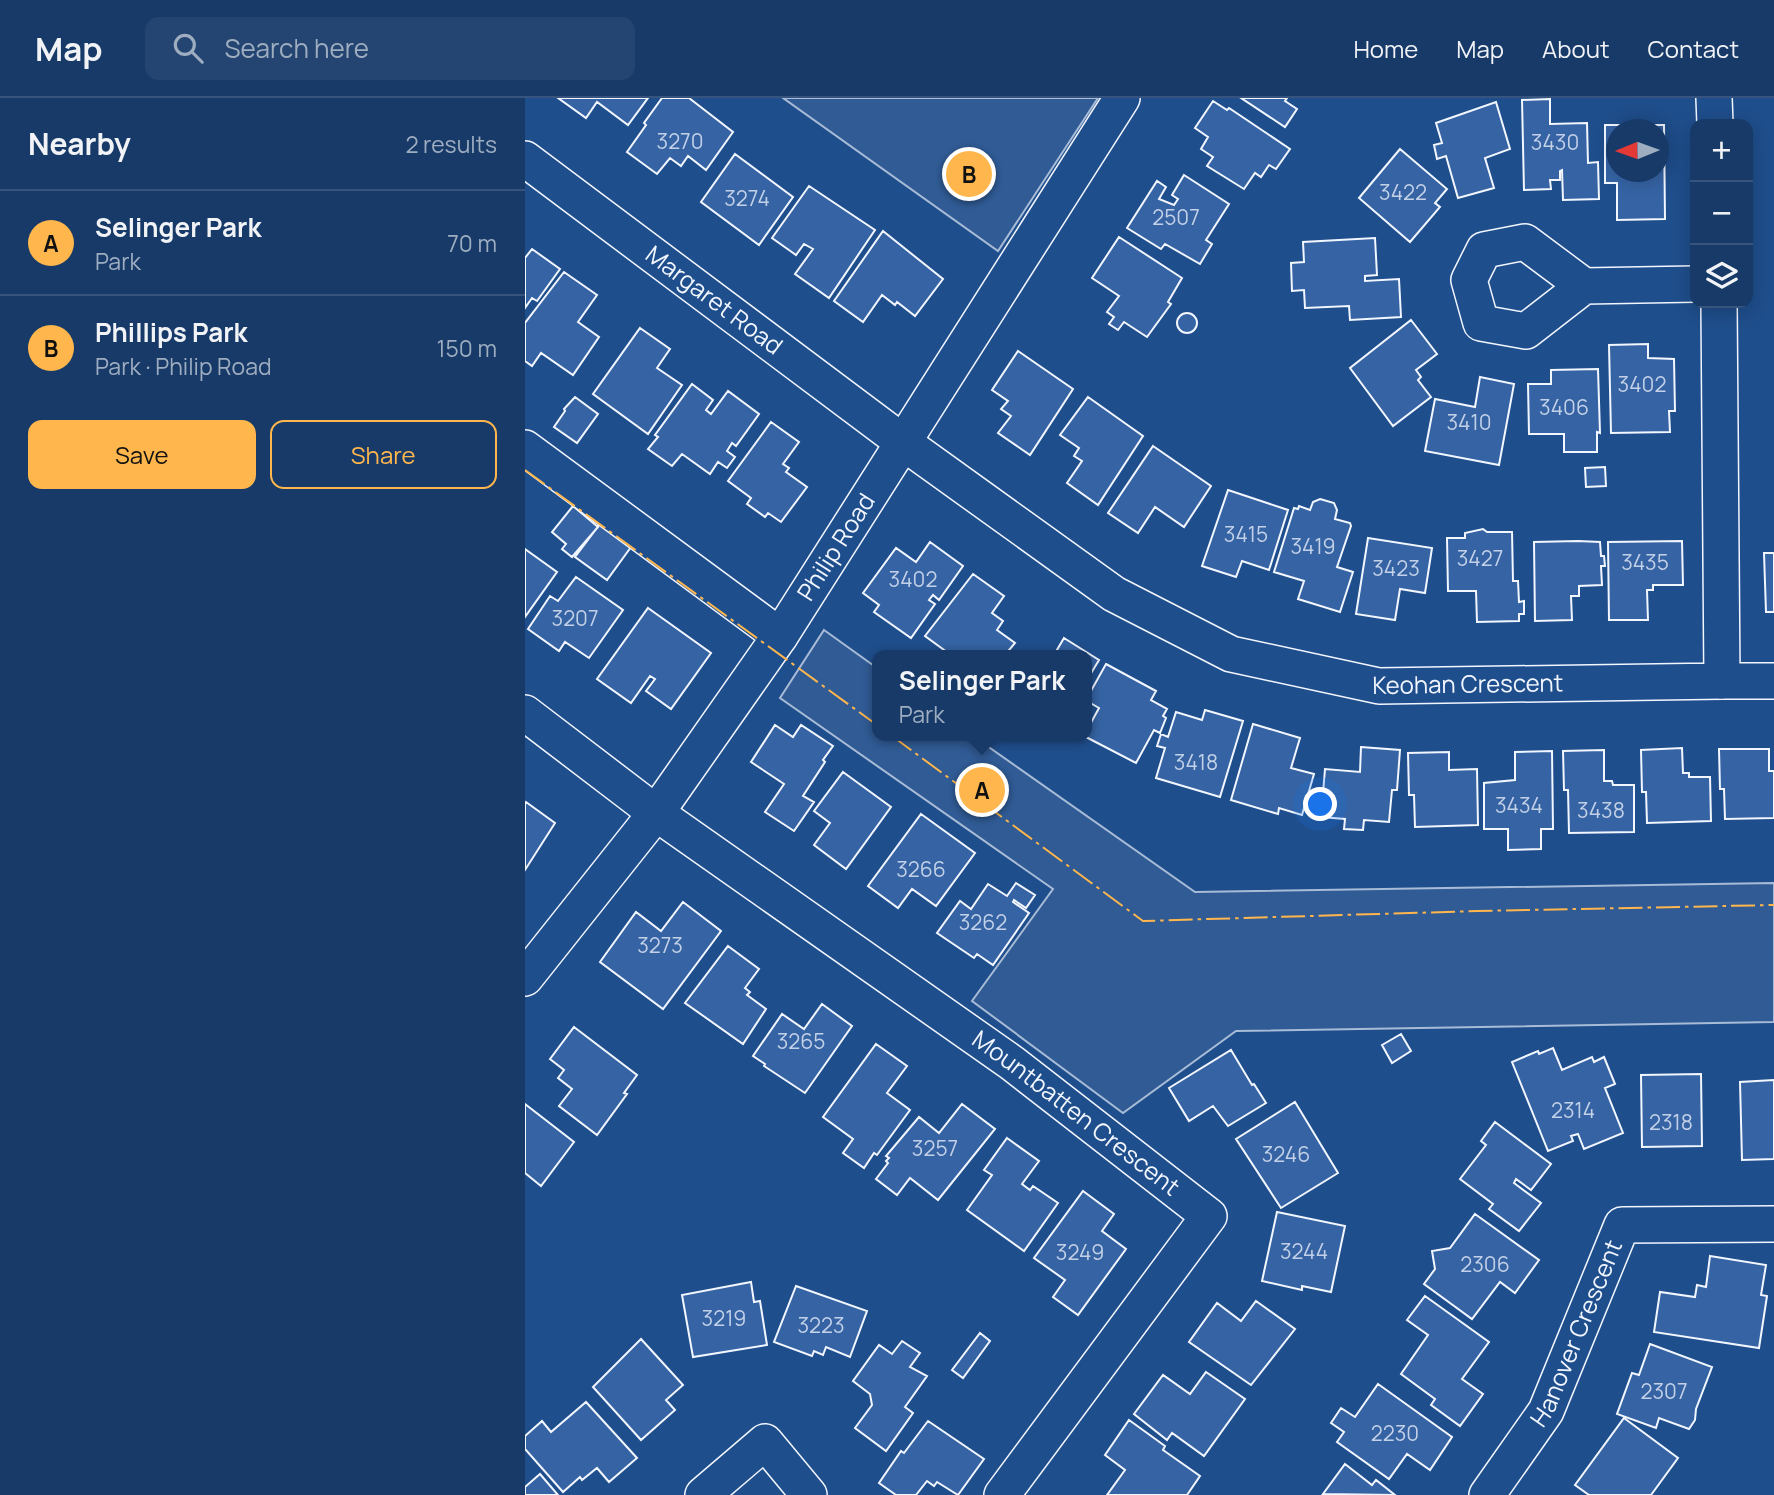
<!DOCTYPE html>
<meta charset="utf-8">
<style>
body{margin:0;font-family:Manrope,sans-serif;background:#244571;color:#f1f3f6}
.controls{position:absolute;right:21px;top:21px;display:grid;overflow:hidden;border-radius:14px;box-shadow:0 4px 18px #0003}
.controls button{width:63px;height:63px;display:grid;place-items:center;padding:0;border:0;border-bottom:2px solid #36547d;background:#173a69;color:#f1f3f6;font:35px sans-serif}
.compass{position:absolute;left:1081px;top:21px;width:63px;height:63px;border-radius:50%;background:#173a69;box-shadow:0 4px 18px #0003;rotate:269deg}
.you{position:absolute;left:796px;top:707px;width:24px;height:24px;margin:-18px;border:5px solid #fff;border-radius:50%;background:#1a73e8;box-shadow:0 0 0 10px #1a73e833}
.badge{display:grid;place-items:center;width:46px;height:46px;border-radius:50%;background:#ffb74d;color:#111;font-size:23px;font-weight:700}
.pin{position:absolute;translate:-50% -50%;border:4px solid #fff;box-shadow:0 2px 7px #0006}
.popup{position:absolute;left:347px;top:552px;width:220px;height:91px;box-sizing:border-box;display:grid;place-content:center;border-radius:14px;background:#173a69;filter:drop-shadow(0 2px 5px #0005);font-size:23px;white-space:nowrap;color:#9eadc0}
.popup b{font-size:26px;color:#f1f3f6}
.popup::after{content:'';position:absolute;left:50%;top:100%;margin-left:-14px;border:14px solid transparent;border-top-color:#173a69}
.list{margin:0;padding:0;list-style:none}
h2{display:flex;justify-content:space-between;align-items:center;height:91px;margin:0;padding:0 28px;font-size:30px}
h2 small{font-size:23px;font-weight:400;color:#9eadc0}
.list li{display:grid;grid-template-columns:46px 1fr auto;gap:21px;align-items:center;box-sizing:border-box;height:105px;padding:0 28px;border-top:2px solid #36547d}
.list b{display:block;font-size:26px;white-space:nowrap}
.list p{margin:0;font-size:23px;white-space:nowrap;color:#9eadc0}
.list em{font-size:23px;font-style:normal;color:#9eadc0}
.actions{display:flex;gap:14px;padding:21px 28px}
.actions a{flex:1;padding:16px 0;border:2px solid #ffb74d;border-radius:14px;text-align:center;font-size:24px;color:#ffb74d}
.actions .main{background:#ffb74d;color:#111}
.icon{flex:none;width:38px;height:38px;fill:none;stroke:currentColor;stroke-width:2;stroke-linecap:round;stroke-linejoin:round}
.map{position:relative;flex:none;width:1249px;height:1397px;overflow:hidden}
header{display:flex;align-items:center;gap:42px;box-sizing:border-box;height:98px;padding:0 35px;background:#173a69;border-bottom:2px solid #36547d}
header strong{font-size:33px}
nav{display:flex;gap:38px;margin-inline-start:auto;font-size:24px}
.search{width:490px;height:63px;background:#244571;display:flex;align-items:center;gap:18px;box-sizing:border-box;padding:0 24px;border-radius:14px;color:#9eadc0;font-size:26px}
main{display:flex}
aside{flex:1;background:#173a69}
.map>svg:first-child{display:block}
.built{fill:#305b95;stroke:#a8bbd7;stroke-width:2}
.building{fill:#3563a3;stroke:#f2f6ff;stroke-width:2;fill-rule:evenodd}
.lines{fill:none;stroke-linecap:round;stroke-linejoin:round}
.minor-casing{stroke:#f2f6ff;stroke-width:38}
.minor{stroke:#1f4e8c;stroke-width:35}
.power{stroke:#ffb74d;stroke-width:2;stroke-dasharray:24 5 3.5 5;stroke-linecap:butt}
.labels{text-anchor:middle;stroke-width:5;stroke-linejoin:round;paint-order:stroke}
.number-label{font-size:21px;fill:#c3d1e8}
.street-label{font-size:24px;fill:#f2f6ff;stroke:#1f4e8c}
</style>
<header>
<strong>Map</strong>
<div class="search"><svg class="icon" aria-label="search" viewBox="0 0 24 24"><circle cx="10" cy="10" r="6"/><path d="M15 15l6 6"/></svg>Search here</div>
<nav><a>Home</a><a>Map</a><a>About</a><a>Contact</a></nav>
</header>
<main>
<aside>
<h2>Nearby<small>2 results</small></h2>
<ul class="list">
<li><span class="badge">A</span><div><b>Selinger Park</b><p>Park</p></div><em>70 m</em></li>
<li><span class="badge">B</span><div><b>Phillips Park</b><p>Park · Philip Road</p></div><em>150 m</em></li>
</ul>
<div class="actions"><a class="main">Save</a><a>Share</a></div>
</aside>
<div class="map">
<svg width="1249" height="1397" viewBox="0 0 1249 1397">
<rect width="100%" height="100%" fill="#1f4e8c"/>
<path class="built" d="M 258,0 L 573,0 L 473,153 Z
M 299,532 L 352,570 L 352,638 L 448,638 L 670,794 L 1249,785 L 1249,924 L 711,933 L 598,1015 L 447,903 L 528,791 L 255,600 Z"/>
<path class="building" d="M 33,0 L 123,0 L 103,27 L 72,4 L 61,20 Z
M 137,0 L 164,0 L 208,34 L 181,72 L 163,58 L 156,68 L 145,60 L 132,76 L 102,54 L 121,27 L 119,25 Z
M 716,0 L 762,0 L 760,3 L 772,11 L 760,29 Z
M 1025,1 L 1025,26 L 1062,25 L 1063,65 L 1073,64 L 1074,101 L 1038,102 L 1037,72 L 1035,73 L 1035,82 L 1025,82 L 1026,91 L 999,92 L 997,2 Z
M 688,3 L 702,12 L 704,10 L 765,51 L 751,71 L 744,67 L 736,79 L 730,75 L 719,91 L 682,68 L 688,59 L 676,51 L 683,39 L 670,30 Z
M 971,4 L 985,51 L 960,60 L 969,90 L 933,100 L 921,58 L 912,61 L 909,47 L 917,45 L 911,25 Z
M 1080,27 L 1139,27 L 1140,121 L 1092,122 L 1092,85 L 1080,85 ZM 1092,32 L 1134,32 L 1134,74 L 1092,74 Z
M 875,51 L 922,91 L 910,105 L 915,109 L 885,144 L 834,100 Z
M 210,56 L 268,99 L 234,147 L 176,104 Z
M 659,77 L 704,106 L 681,142 L 687,146 L 675,166 L 640,146 L 636,151 L 602,130 L 632,83 L 641,89 L 634,101 L 649,107 L 653,101 L 647,97 Z
M 284,88 L 350,132 L 304,200 L 270,176 L 288,151 L 279,146 L 271,157 L 247,140 Z
M 358,133 L 418,181 L 390,218 L 372,204 L 370,207 L 357,197 L 338,224 L 309,203 Z
M 594,139 L 657,180 L 643,204 L 646,206 L 622,239 L 599,224 L 593,232 L 584,226 L 589,219 L 582,214 L 594,198 L 567,180 Z
M 850,140 L 852,177 L 840,178 L 840,183 L 874,181 L 876,219 L 825,222 L 824,208 L 780,210 L 779,192 L 767,193 L 766,165 L 779,164 L 778,144 Z
M 7,151 L 35,171 L 12,203 L 7,200 L 0,210 L 0,160 Z
M 39,174 L 72,197 L 53,224 L 74,239 L 48,277 L 16,255 L 7,268 L 0,263 L 0,225 Z
M652 225a10 10 0 1 1 20 0a10 10 0 1 1-20 0Z
M 886,222 L 912,256 L 891,272 L 896,279 L 893,282 L 906,299 L 868,328 L 825,270 Z
M 115,230 L 145,251 L 132,270 L 157,287 L 123,336 L 68,296 Z
M 1123,246 L 1123,260 L 1149,261 L 1150,313 L 1144,313 L 1145,334 L 1086,335 L 1084,247 Z
M 493,253 L 548,291 L 505,357 L 473,335 L 486,318 L 476,311 L 483,303 L 467,292 Z
M 1073,271 L 1075,335 L 1072,334 L 1072,354 L 1039,354 L 1039,336 L 1004,336 L 1003,286 L 1026,286 L 1026,272 Z
M 955,279 L 989,286 L 974,367 L 900,353 L 910,301 L 950,309 Z
M 167,286 L 188,302 L 181,312 L 186,316 L 203,293 L 234,316 L 211,348 L 207,345 L 202,353 L 210,359 L 202,370 L 193,364 L 185,376 L 157,356 L 147,368 L 123,351 L 133,339 L 130,337 Z
M 50,299 L 73,316 L 52,345 L 29,329 L 40,313 L 39,311 Z
M 563,299 L 618,338 L 573,407 L 542,385 L 557,363 L 549,358 L 554,350 L 535,337 Z
M 246,324 L 274,344 L 258,366 L 264,370 L 261,374 L 282,389 L 256,424 L 243,415 L 240,419 L 222,406 L 226,400 L 203,383 Z
M 628,348 L 686,388 L 659,429 L 630,409 L 613,435 L 583,415 Z
M 1080,369 L 1081,388 L 1061,389 L 1060,370 Z
M 703,392 L 763,412 L 744,472 L 717,463 L 711,479 L 677,468 Z
M 795,401 L 809,405 L 812,412 L 810,421 L 825,425 L 826,428 L 812,469 L 828,474 L 815,514 L 773,501 L 779,483 L 749,474 L 769,410 L 773,411 L 774,408 L 785,412 L 788,404 Z
M 48,408 L 73,429 L 47,459 L 37,451 L 41,446 L 27,434 Z
M 75,426 L 106,449 L 82,482 L 50,459 Z
M 958,431 L 962,434 L 987,434 L 988,483 L 993,483 L 994,504 L 999,503 L 999,516 L 994,516 L 994,523 L 952,524 L 951,493 L 923,493 L 922,440 L 940,440 L 940,435 Z
M 843,440 L 907,450 L 900,495 L 875,491 L 870,522 L 831,516 Z
M 1053,443 L 1075,444 L 1076,458 L 1079,458 L 1080,468 L 1076,468 L 1077,487 L 1054,488 L 1054,498 L 1046,498 L 1047,522 L 1010,523 L 1009,444 Z
M 1157,443 L 1158,487 L 1128,487 L 1128,492 L 1122,492 L 1123,522 L 1084,522 L 1083,444 Z
M 405,444 L 438,468 L 414,502 L 408,497 L 404,502 L 410,506 L 386,540 L 349,514 L 354,507 L 338,495 L 371,450 L 391,464 Z
M 0,451 L 32,474 L 0,519 Z
M 1239,455 L 1249,455 L 1249,514 L 1241,514 Z
M 448,476 L 479,498 L 467,515 L 478,523 L 472,532 L 490,545 L 480,557 L 426,557 L 400,538 Z
M 51,479 L 98,512 L 64,560 L 40,544 L 34,553 L 3,531 L 25,498 L 33,503 Z
M 123,510 L 186,555 L 146,611 L 121,593 L 130,581 L 125,578 L 106,605 L 72,581 Z
M 539,540 L 574,562 L 562,582 L 562,557 L 529,557 Z
M 581,566 L 631,593 L 626,602 L 642,611 L 638,618 L 641,620 L 635,635 L 629,632 L 611,665 L 559,638 L 562,638 L 562,632 L 574,610 L 562,603 L 562,600 Z
M 680,612 L 718,623 L 695,699 L 631,680 L 640,650 L 632,648 L 636,636 L 643,639 L 651,614 L 677,622 Z
M 728,626 L 775,640 L 766,670 L 789,676 L 777,717 L 754,710 L 753,716 L 706,702 Z
M 250,627 L 268,639 L 276,627 L 308,648 L 298,662 L 300,664 L 278,698 L 289,704 L 269,733 L 240,714 L 259,686 L 226,664 Z
M 836,649 L 875,652 L 872,692 L 867,692 L 864,724 L 839,722 L 838,732 L 819,731 L 820,721 L 796,719 L 800,671 L 835,674 Z
M 1157,650 L 1158,675 L 1164,675 L 1164,679 L 1185,679 L 1186,723 L 1122,725 L 1121,694 L 1117,694 L 1116,652 Z
M 1194,651 L 1244,651 L 1244,673 L 1249,673 L 1249,720 L 1200,721 L 1199,691 L 1195,691 Z
M 1079,652 L 1079,683 L 1087,683 L 1088,687 L 1109,687 L 1109,734 L 1044,735 L 1043,692 L 1039,692 L 1038,653 Z
M 1027,653 L 1028,731 L 1016,731 L 1016,751 L 983,752 L 983,731 L 959,731 L 959,685 L 990,682 L 990,654 Z
M 924,654 L 924,672 L 952,671 L 953,727 L 890,729 L 889,697 L 884,697 L 883,655 Z
M 318,674 L 366,709 L 321,771 L 289,747 L 305,725 L 289,713 Z
M 1,704 L 30,725 L 0,772 L 0,706 Z
M 396,716 L 450,755 L 411,808 L 387,791 L 373,810 L 343,788 Z
M 491,785 L 510,797 L 501,810 L 489,802 L 488,804 L 504,815 L 468,867 L 452,856 L 449,860 L 412,835 L 435,803 L 446,811 L 463,786 L 482,798 Z
M 158,804 L 196,833 L 138,911 L 75,864 L 111,814 L 136,833 Z
M 203,848 L 234,871 L 220,890 L 225,894 L 222,897 L 241,911 L 218,946 L 160,905 Z
M 297,906 L 327,928 L 280,995 L 239,968 L 240,966 L 228,958 L 257,916 L 279,931 Z
M 49,929 L 112,977 L 99,995 L 102,996 L 72,1037 L 34,1008 L 47,991 L 33,980 L 39,972 L 25,961 Z
M 876,936 L 886,953 L 867,965 L 857,947 Z
M 351,946 L 382,968 L 362,995 L 385,1012 L 352,1057 L 349,1055 L 339,1070 L 318,1055 L 328,1041 L 298,1019 Z
M 1028,950 L 1037,972 L 1067,959 L 1069,964 L 1079,959 L 1090,986 L 1080,990 L 1098,1035 L 1059,1051 L 1053,1036 L 1046,1038 L 1048,1043 L 1023,1053 L 987,964 L 1013,953 L 1014,956 Z
M 706,952 L 727,987 L 729,986 L 741,1005 L 703,1028 L 688,1008 L 664,1023 L 644,990 Z
M 1176,976 L 1177,1048 L 1117,1049 L 1116,977 Z
M 1249,982 L 1249,1061 L 1217,1062 L 1215,984 Z
M 770,1004 L 813,1075 L 756,1110 L 711,1041 Z
M 0,1006 L 49,1044 L 16,1088 L 0,1075 Z
M 437,1006 L 470,1031 L 413,1102 L 385,1080 L 372,1097 L 351,1081 L 363,1065 L 361,1063 L 364,1060 L 361,1058 L 394,1019 L 414,1035 Z
M 970,1024 L 1026,1066 L 1006,1092 L 991,1081 L 989,1085 L 1016,1105 L 994,1133 L 964,1111 L 968,1106 L 935,1081 L 961,1047 L 956,1043 Z
M 482,1040 L 514,1063 L 497,1086 L 505,1092 L 508,1088 L 533,1105 L 499,1153 L 442,1112 L 467,1077 L 459,1072 Z
M 558,1093 L 589,1116 L 577,1133 L 601,1151 L 553,1217 L 528,1199 L 540,1182 L 509,1160 Z
M 752,1114 L 820,1128 L 806,1194 L 777,1188 L 777,1192 L 737,1183 Z
M 950,1116 L 1014,1162 L 990,1195 L 975,1184 L 947,1221 L 899,1186 L 910,1171 L 907,1153 L 925,1150 Z
M 1185,1158 L 1241,1167 L 1236,1197 L 1242,1198 L 1234,1250 L 1129,1234 L 1135,1194 L 1170,1199 L 1172,1187 L 1181,1189 Z
M 226,1184 L 229,1204 L 235,1203 L 242,1247 L 168,1259 L 157,1197 Z
M 271,1188 L 342,1213 L 325,1259 L 301,1249 L 298,1257 L 289,1253 L 287,1258 L 249,1244 Z
M 900,1198 L 964,1244 L 937,1281 L 958,1296 L 935,1328 L 906,1307 L 910,1301 L 876,1276 L 903,1237 L 882,1222 Z
M 731,1203 L 770,1231 L 726,1287 L 664,1244 L 692,1205 L 716,1223 Z
M 455,1235 L 465,1243 L 438,1280 L 427,1272 Z
M 116,1241 L 158,1287 L 141,1302 L 150,1312 L 116,1342 L 68,1289 Z
M 377,1243 L 395,1255 L 385,1269 L 402,1278 L 380,1309 L 388,1315 L 361,1353 L 330,1330 L 347,1307 L 345,1296 L 328,1283 L 354,1247 L 367,1256 Z
M 1125,1246 L 1187,1269 L 1171,1311 L 1170,1322 L 1164,1331 L 1134,1320 L 1131,1330 L 1092,1316 L 1107,1275 L 1114,1277 Z
M 681,1274 L 720,1301 L 679,1358 L 647,1335 L 642,1342 L 609,1316 L 638,1277 L 665,1296 Z
M 853,1286 L 927,1339 L 905,1372 L 882,1356 L 864,1381 L 812,1344 L 819,1334 L 806,1325 L 816,1310 L 830,1319 Z
M 61,1304 L 112,1360 L 84,1384 L 72,1370 L 57,1382 L 55,1379 L 38,1394 L 0,1351 L 0,1338 L 17,1323 L 26,1334 Z
M 1099,1320 L 1153,1360 L 1126,1397 L 1064,1397 L 1050,1387 Z
M 604,1322 L 640,1348 L 638,1352 L 675,1378 L 662,1397 L 582,1397 L 600,1372 L 580,1357 Z
M 403,1323 L 459,1361 L 433,1397 L 412,1384 L 409,1388 L 402,1383 L 391,1397 L 371,1397 L 354,1385 L 376,1353 L 379,1355 Z
M 820,1366 L 847,1387 L 851,1382 L 870,1397 L 798,1396 Z
M 15,1376 L 33,1397 L 0,1397 L 0,1389 Z"/>
<g class="lines">
<g class="minor-casing">
<g id="minor">
<path d="M 1189,0 L 1190,26"/>
<path id="s1" d="M 0,61 L 379,345 L 589,496 L 706,556 L 854,588 L 1197,583 L 1194,205"/>
<path d="M 1059,188 L 1000,144 L 959,152 L 944,182 L 956,225 L 1001,233 L 1059,188 L 1170,186"/>
<path d="M 0,350 L 255,538"/>
<path d="M 1197,583 L 1249,583"/>
<path id="s2" d="M 0,615 L 131,715 L 487,965 L 684,1118 L 477,1397"/>
<path id="s3" d="M 0,880 L 131,715 L 255,538 L 597,0"/>
<path d="M 178,1397 L 240,1344 L 284,1397"/>
<path id="s4" d="M 962,1397 L 1021,1313 L 1097,1127 L 1249,1126"/>
</g>
</g>
<use href="#minor" class="minor"/>
<path class="power" d="M 0,372 L 352,627
M 367,638 L 618,823 L 952,813 L 1249,807"/>
</g>
<g class="labels">
<g class="number-label">
<text x="155" y="51">3270</text>
<text x="1030" y="52">3430</text>
<text x="878" y="102">3422</text>
<text x="222" y="108">3274</text>
<text x="651" y="127">2507</text>
<text x="1117" y="294">3402</text>
<text x="1039" y="317">3406</text>
<text x="944" y="332">3410</text>
<text x="721" y="444">3415</text>
<text x="788" y="456">3419</text>
<text x="955" y="468">3427</text>
<text x="1120" y="472">3435</text>
<text x="871" y="478">3423</text>
<text x="388" y="489">3402</text>
<text x="50" y="528">3207</text>
<text x="671" y="672">3418</text>
<text x="994" y="715">3434</text>
<text x="1076" y="720">3438</text>
<text x="396" y="779">3266</text>
<text x="458" y="832">3262</text>
<text x="135" y="855">3273</text>
<text x="276" y="951">3265</text>
<text x="1048" y="1020">2314</text>
<text x="1146" y="1032">2318</text>
<text x="410" y="1058">3257</text>
<text x="761" y="1064">3246</text>
<text x="779" y="1161">3244</text>
<text x="555" y="1162">3249</text>
<text x="960" y="1174">2306</text>
<text x="199" y="1228">3219</text>
<text x="296" y="1235">3223</text>
<text x="1139" y="1301">2307</text>
<text x="870" y="1343">2230</text>
</g>
<g class="street-label">
<text dy="8" stroke="none"><textPath href="#s1" startOffset="236">Margaret Road</textPath></text>
<text dy="8" stroke="none"><textPath href="#s3" startOffset="532">Philip Road</textPath></text>
<text dy="8" stroke="none"><textPath href="#s1" startOffset="1104">Keohan Crescent</textPath></text>
<text dy="8" stroke="none"><textPath href="#s2" startOffset="681">Mountbatten Crescent</textPath></text>
<text dy="8" stroke="none"><textPath href="#s4" startOffset="186">Hanover Crescent</textPath></text>
</g>
</g>
</svg>
<div class="controls">
<button>+</button>
<button>−</button>
<button><svg class="icon" aria-label="layers" viewBox="0 0 24 24"><path d="M12 4l9 5-9 5-9-5zM3 14l9 5 9-5"/></svg></button>
</div>
<svg class="compass" viewBox="-18 -18 36 36"><path d="M0-13l5 13h-10z" fill="#e53935"/><path d="M0 13l5-13h-10z" fill="#9eadc0"/></svg>
<div class="you"></div>
<div class="pin badge" style="left:457px;top:692px">A</div>
<div class="popup"><b>Selinger Park</b>Park</div>
<div class="pin badge" style="left:444px;top:76px">B</div>
</div>
</main>
